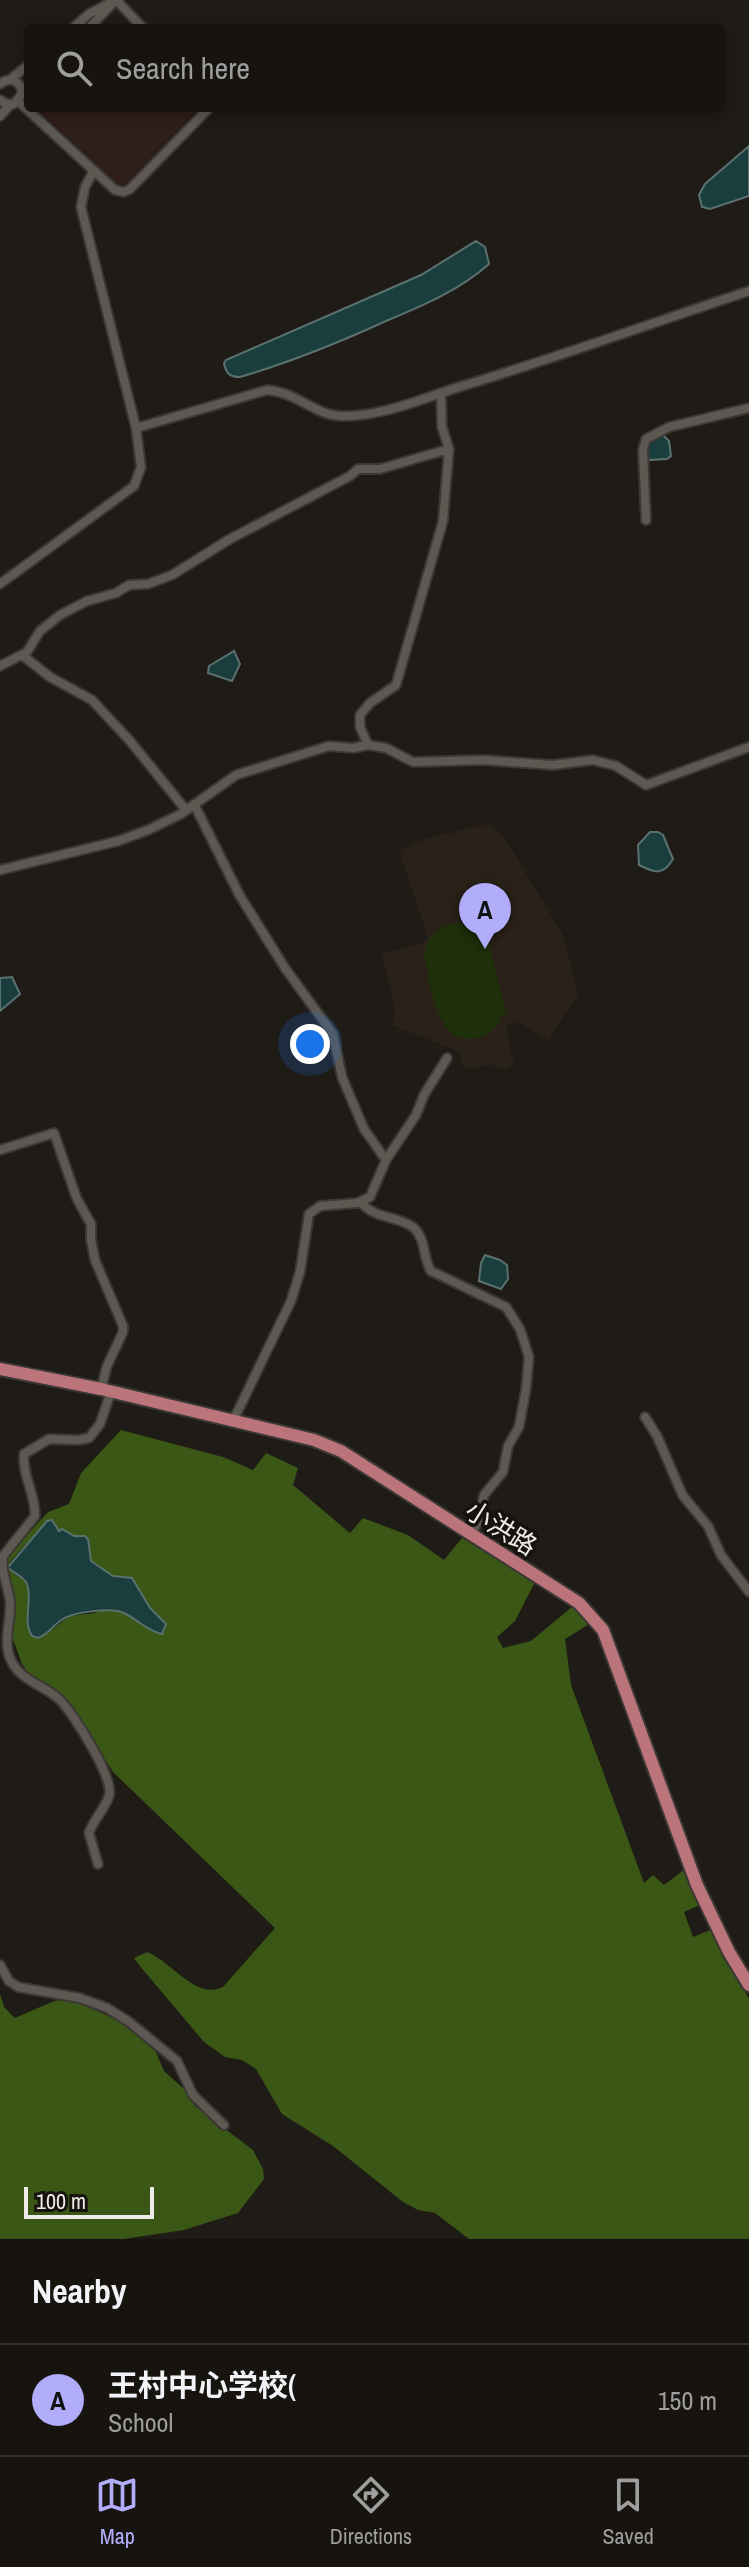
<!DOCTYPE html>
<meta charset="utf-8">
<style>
body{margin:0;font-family:"Archivo Narrow","Noto Sans SC",sans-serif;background:#201d19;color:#f1f3f6}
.scale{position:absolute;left:24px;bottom:20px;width:130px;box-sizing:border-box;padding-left:8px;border:4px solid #eeebe8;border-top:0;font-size:22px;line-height:28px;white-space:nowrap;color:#eeebe8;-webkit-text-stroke:6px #16120d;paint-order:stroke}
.you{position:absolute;left:310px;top:1044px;width:28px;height:28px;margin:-20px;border:6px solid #fff;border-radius:50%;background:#1a73e8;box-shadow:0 0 0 12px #1a73e833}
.badge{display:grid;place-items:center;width:52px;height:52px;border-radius:50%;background:#b1adfa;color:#111;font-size:26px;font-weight:700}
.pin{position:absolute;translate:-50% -66px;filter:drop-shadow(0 2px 4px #0008)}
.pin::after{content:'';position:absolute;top:42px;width:28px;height:24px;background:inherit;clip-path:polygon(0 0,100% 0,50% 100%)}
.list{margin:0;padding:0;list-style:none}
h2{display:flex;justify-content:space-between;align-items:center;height:104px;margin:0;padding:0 32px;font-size:34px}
h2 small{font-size:26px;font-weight:400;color:#9e9e9f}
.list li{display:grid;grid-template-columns:52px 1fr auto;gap:24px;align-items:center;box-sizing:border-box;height:112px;padding:0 32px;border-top:2px solid #363330}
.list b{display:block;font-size:30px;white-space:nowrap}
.list p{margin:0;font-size:26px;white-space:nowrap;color:#9e9e9f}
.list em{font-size:26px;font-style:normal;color:#9e9e9f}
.icon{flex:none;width:44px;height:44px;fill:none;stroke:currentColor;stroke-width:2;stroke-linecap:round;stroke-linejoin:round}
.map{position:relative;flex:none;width:749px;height:2239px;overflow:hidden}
.search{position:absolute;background:#171410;box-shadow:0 4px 12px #0003;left:24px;right:24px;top:24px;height:88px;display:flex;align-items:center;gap:20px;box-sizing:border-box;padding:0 28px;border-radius:8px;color:#9e9e9f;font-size:30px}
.sheet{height:216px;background:#171410}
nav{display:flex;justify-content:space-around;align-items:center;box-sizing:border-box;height:112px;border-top:2px solid #363330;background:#171410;font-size:22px;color:#9e9e9f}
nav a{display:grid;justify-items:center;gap:4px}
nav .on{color:#b1adfa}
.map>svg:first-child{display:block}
.commercial{fill:#301e1a}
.built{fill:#2a2218}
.green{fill:#1e3009}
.forest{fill:#3a5715;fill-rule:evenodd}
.water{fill:#1a3d3d;stroke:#5a7170;stroke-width:2}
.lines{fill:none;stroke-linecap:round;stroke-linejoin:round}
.street-casing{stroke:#3b3835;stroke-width:12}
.primary-casing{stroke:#3b3835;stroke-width:16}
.street{stroke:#5d5852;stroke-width:8}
.primary{stroke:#bb747a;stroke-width:12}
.labels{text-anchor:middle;stroke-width:7;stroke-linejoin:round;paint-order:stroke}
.street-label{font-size:26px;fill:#eeebe8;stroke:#16120d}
</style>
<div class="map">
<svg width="749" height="2239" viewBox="0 0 749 2239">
<rect width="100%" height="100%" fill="#1f1b16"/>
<path class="commercial" d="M 37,108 L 199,108 L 126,184 L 119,186 Z"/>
<path class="built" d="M 488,824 L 503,835 L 564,937 L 578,995 L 549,1040 L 514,1020 L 506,1026 L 514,1065 L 507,1070 L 489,1064 L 469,1069 L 460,1064 L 462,1053 L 392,1025 L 395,1009 L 382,954 L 422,944 L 428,937 L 399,851 L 421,840 Z"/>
<path class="green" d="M 458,923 L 474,928 L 485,926 L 506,1015 L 501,1016 C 498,1027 491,1033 480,1037 C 435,1050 431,983 424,954 C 428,935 439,925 458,923 Z"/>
<path class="forest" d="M 121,1430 L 223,1457 L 253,1470 L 266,1453 L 298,1468 L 293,1485 L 350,1533 L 363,1518 L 408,1535 L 444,1560 L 462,1538 L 535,1582 L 515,1621 L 497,1637 L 503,1648 L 531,1641 L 573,1606 L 591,1623 L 565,1639 L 571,1685 L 644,1883 L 653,1875 L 664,1885 L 685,1869 L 698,1906 L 684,1912 L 693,1937 L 710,1930 L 749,1999 L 749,2239 L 469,2239 L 435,2213 L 418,2210 L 403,2202 L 333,2146 L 282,2114 L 256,2069 L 242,2060 L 225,2057 L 204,2042 L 139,1965 L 134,1958 L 147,1952 C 174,1963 195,2000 223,1987 L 275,1928 L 113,1772 L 67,1700 L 28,1673 L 22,1664 L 11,1634 L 6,1558 L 48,1512 L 69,1504 L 81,1473 ZM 47,1521 L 59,1532 L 62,1529 L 74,1536 L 85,1536 L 89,1542 L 91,1561 L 113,1576 L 132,1578 L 147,1605 L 166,1624 L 158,1634 L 124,1613 L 105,1609 L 94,1613 L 69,1616 L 48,1633 L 35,1638 C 15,1617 45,1588 13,1573 L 9,1563 Z
M 0,1994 L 4,2007 L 15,2018 L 54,2001 L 69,1999 L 120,2021 L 156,2052 L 164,2071 L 184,2089 L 195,2106 L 253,2150 L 263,2169 L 264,2179 L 238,2213 L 184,2230 L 124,2239 L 0,2239 Z"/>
<path class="water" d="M 749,146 L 749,196 L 710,209 L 702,207 L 699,195 L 705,184 Z
M 476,241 L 485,247 L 489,264 C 460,290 422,306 386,321 C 338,343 291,362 240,377 C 230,377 226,374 224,363 L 226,360 L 421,275 Z
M 661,433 L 669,441 L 671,456 L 667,459 L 649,460 C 644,447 650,438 661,433 Z
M 234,651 L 240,664 L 232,681 L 208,673 L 209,666 Z
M 650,832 L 658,832 L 663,835 L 673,859 C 663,876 655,873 639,865 L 638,845 Z
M 12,977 L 20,994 L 0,1011 L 0,978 Z
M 485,1255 L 500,1260 L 507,1265 L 508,1279 L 501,1289 L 479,1281 L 481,1263 Z
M 52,1520 L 59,1531 L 62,1529 L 74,1536 L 85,1536 L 88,1539 L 91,1561 L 113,1576 L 132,1578 L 150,1608 L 166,1624 L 162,1634 C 147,1631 137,1619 124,1613 C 113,1607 73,1612 63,1619 C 53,1625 49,1634 38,1638 L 32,1636 C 22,1620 33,1601 27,1584 C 23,1575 13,1574 8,1567 L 47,1521 Z"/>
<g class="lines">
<g class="street-casing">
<path id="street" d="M 116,0 L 143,28
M 73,28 L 89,14 L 115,0
M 89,28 L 112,4
M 11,79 L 28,65
M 0,84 C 10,76 22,81 22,94 L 14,104 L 7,104 L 0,100
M 18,101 L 115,190 L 124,192 L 130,189 L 209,108
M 0,116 L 10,105
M 441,393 L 442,427 L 449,449 L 443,521 L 396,685 L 370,703 L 360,715 L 360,727 L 368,745 L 386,748 L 413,762 L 483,760 L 553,765 L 593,760 L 616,766 L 646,785 L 749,747
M 136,428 L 267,390 C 297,392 314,415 341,416 C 380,417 422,399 459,387 C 556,358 652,323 749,291
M 646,520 L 643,450 L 646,439 L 669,427 L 749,408
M 0,584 L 134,486 L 141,467 L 136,428 L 81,207 L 85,187 L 94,170
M 22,655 L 50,677 L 92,700 L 130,741 L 186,810
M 0,666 L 27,652 L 40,631 L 60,615 L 87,601 L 116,593 L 129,585 L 148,584 L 172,575 L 230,539 L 350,476 L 358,469 L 380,469 L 449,449
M 194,804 L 240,896 L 285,968 L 333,1034 L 342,1077 L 364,1129 L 386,1160
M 0,870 L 118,841 L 148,830 L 181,814 L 236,775 L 329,746 L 353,748 L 368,745
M 0,1150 L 54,1133 L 77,1199 L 91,1224 L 91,1240 L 95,1260 L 123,1326 L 123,1332 L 107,1366 L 101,1389
M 361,1202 C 375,1220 398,1215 414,1228 C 426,1239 423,1259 431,1271 L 506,1307 L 520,1329 L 529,1357 L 526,1389 L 519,1427 L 508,1446 L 503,1472 L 484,1495 L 480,1517 L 471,1536
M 645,1417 L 657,1436 L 683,1496 L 708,1526 L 721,1555 L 749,1592
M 233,1421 L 291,1301 L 300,1272 L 309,1214 L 320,1206 L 357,1203 L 370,1197 L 386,1160 L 416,1115 L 424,1095 L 447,1058
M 98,1864 L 89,1833 C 93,1820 105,1809 109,1796 C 115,1779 73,1713 60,1700 C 43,1684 19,1681 10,1658 C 3,1639 11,1622 10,1603 C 9,1587 0,1572 3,1556 L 35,1516 C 36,1495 22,1476 24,1454 L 49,1439 L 78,1440 L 89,1438 L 100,1424 L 111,1392
M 0,1965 L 9,1981 L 18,1987 L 80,1998 L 107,2008 L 128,2021 L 177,2061 L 193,2095 L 224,2125"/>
</g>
<g class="primary-casing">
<path id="primary" d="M 0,1369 L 101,1389 L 314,1440 L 341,1451 L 579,1603 L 603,1630 L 697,1885 L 729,1952 L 749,1985"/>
</g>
<use href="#street" class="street"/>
<use href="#primary" class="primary"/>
</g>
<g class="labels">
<g class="street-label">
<text transform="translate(501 1528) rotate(32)" y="9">小洪路</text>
</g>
</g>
</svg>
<div class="scale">100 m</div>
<div class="you"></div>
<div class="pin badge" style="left:485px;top:949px">A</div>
<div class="search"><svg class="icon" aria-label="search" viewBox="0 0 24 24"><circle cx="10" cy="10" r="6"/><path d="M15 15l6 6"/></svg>Search here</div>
</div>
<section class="sheet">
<h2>Nearby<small></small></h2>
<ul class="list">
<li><span class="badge">A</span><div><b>王村中心学校(</b><p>School</p></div><em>150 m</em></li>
</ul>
</section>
<nav>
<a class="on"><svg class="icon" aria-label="map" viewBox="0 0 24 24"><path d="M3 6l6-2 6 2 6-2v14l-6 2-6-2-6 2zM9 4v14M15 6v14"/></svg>Map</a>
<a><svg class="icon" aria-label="directions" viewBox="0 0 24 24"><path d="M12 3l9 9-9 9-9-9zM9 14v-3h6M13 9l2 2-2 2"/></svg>Directions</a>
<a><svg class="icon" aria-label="saved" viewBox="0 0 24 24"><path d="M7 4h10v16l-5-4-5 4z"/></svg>Saved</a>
</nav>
